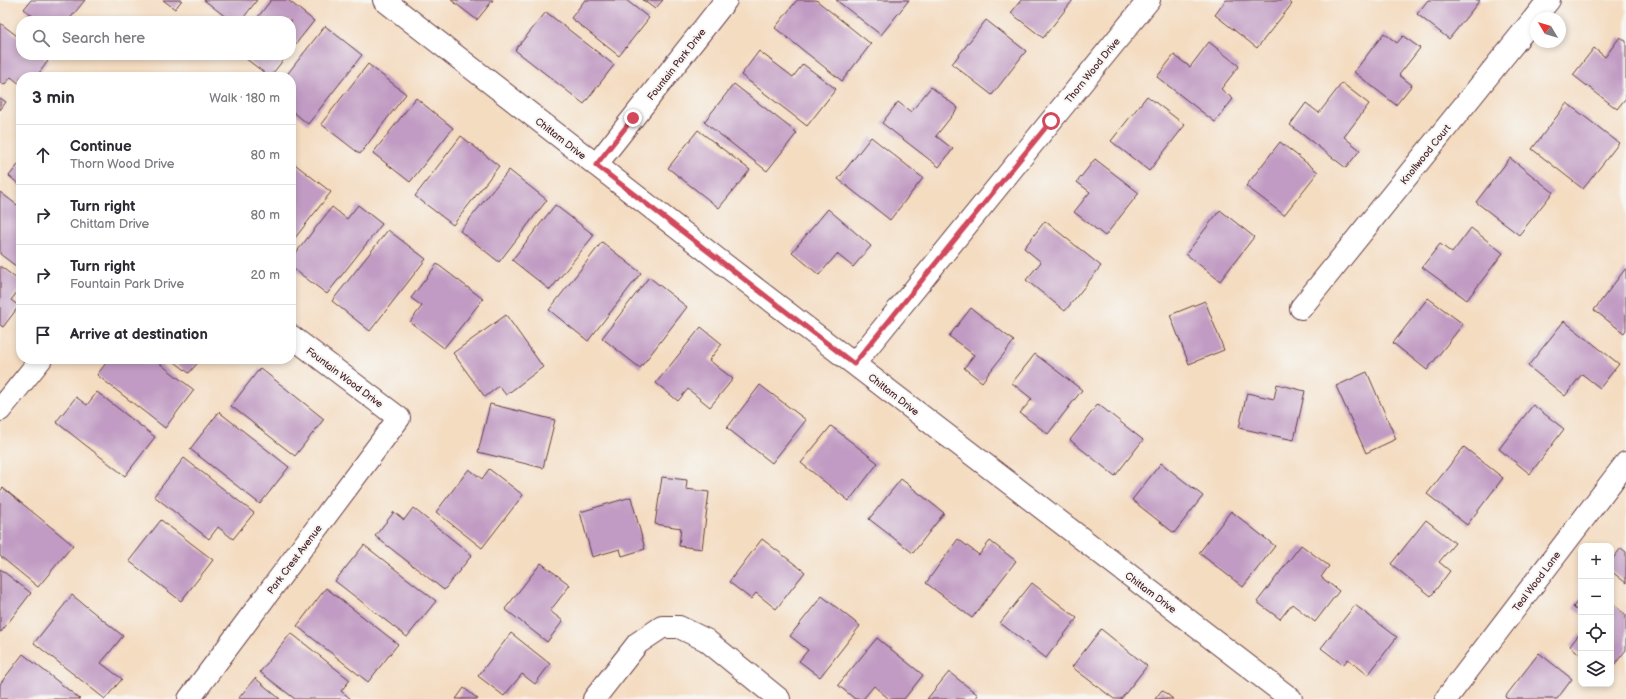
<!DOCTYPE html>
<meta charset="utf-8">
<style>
body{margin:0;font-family:"Balsamiq Sans",sans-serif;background:#f7f7f7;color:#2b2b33}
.controls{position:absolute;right:12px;bottom:12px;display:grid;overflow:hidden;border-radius:8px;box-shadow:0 2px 6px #0003}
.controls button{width:36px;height:36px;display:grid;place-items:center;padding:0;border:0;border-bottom:1px solid #e1e1e2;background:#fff;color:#2b2b33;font:20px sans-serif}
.compass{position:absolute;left:1530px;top:12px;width:36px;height:36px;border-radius:50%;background:#fff;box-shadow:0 2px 6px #0003;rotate:308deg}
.stop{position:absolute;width:12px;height:12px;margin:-9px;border:3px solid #d1495b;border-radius:50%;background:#fff}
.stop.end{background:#d1495b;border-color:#fff;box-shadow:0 1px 4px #0008}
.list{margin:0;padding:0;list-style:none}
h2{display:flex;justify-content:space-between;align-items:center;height:52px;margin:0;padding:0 16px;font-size:17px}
h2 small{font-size:13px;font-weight:400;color:#7c7c81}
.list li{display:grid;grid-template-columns:26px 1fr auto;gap:12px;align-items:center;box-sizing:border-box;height:60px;padding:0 16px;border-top:1px solid #e1e1e2}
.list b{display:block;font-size:15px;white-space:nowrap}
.list p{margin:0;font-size:13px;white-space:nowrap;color:#7c7c81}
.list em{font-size:13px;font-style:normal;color:#7c7c81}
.icon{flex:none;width:22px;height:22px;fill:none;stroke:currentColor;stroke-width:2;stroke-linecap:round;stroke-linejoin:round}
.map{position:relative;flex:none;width:1626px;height:699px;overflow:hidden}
.search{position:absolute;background:#fff;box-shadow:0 2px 6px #0003;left:16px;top:16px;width:280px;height:44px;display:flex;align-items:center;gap:10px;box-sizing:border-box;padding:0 14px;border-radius:16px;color:#7c7c81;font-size:15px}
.panel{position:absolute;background:#fff;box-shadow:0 2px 6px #0003;left:16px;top:72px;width:280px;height:292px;border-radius:16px}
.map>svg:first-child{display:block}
.building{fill:#c19bc3}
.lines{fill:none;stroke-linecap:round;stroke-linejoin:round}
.minor-casing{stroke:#643b42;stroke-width:24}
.minor{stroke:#fff;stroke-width:22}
.route{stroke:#d1495b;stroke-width:5}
.labels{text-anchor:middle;stroke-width:4;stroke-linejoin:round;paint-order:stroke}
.street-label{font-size:10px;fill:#4a1f2b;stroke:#f6f6f2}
</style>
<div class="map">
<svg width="1626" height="699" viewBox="0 0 1626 699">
<rect width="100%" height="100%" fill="#f6f6f2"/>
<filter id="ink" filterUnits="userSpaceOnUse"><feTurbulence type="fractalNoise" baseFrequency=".025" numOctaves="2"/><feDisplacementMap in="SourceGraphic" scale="8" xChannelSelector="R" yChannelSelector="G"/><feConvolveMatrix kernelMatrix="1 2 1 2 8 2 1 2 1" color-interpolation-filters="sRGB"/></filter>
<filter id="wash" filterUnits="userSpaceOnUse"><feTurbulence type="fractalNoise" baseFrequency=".012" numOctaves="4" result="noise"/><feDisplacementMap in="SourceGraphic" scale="16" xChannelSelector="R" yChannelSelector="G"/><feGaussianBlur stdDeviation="0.9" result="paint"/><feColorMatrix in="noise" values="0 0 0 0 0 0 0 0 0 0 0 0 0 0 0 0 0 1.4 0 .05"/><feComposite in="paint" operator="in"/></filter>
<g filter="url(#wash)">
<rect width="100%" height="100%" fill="#f4dcc1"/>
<g id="blocks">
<path class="building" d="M 31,0 L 85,0 L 68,21 L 39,21 L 24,9 Z
M 163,0 L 182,0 L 175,9 Z
M 204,0 L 257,0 L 241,21 L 231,21 Z
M 271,0 L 288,0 L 314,21 L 291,50 L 291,21 L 255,21 Z
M 451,0 L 493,0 L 477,20 Z
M 585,0 L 626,0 L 649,18 L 619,56 L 571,18 Z
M 643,0 L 663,0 L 655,9 Z
M 797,0 L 816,0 L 871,44 L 842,81 L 775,28 Z
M 836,0 L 909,0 L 881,35 Z
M 1021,0 L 1073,0 L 1043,38 L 1011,13 Z
M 1226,0 L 1287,0 L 1292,4 L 1257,48 L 1215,15 Z
M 1428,0 L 1480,0 L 1449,39 L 1417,14 Z
M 546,12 L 614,65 L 584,104 L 515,50 Z
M 986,20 L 1026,51 L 992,95 L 952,64 Z
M 0,23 L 21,39 L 21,55 L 41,55 L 48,61 L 36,77 L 21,77 L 21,85 L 11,77 L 4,85 L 0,82 Z
M 325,26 L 362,55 L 308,124 L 291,110 L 291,77 L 285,77 Z
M 1384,33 L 1397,43 L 1403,36 L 1420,48 L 1399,75 L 1412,85 L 1396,105 L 1354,72 Z
M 1620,37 L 1626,41 L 1626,98 L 1617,109 L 1573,75 L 1594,48 L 1605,57 Z
M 1209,42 L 1239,66 L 1221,89 L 1233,99 L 1215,122 L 1157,77 L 1174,55 L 1190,67 Z
M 759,51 L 793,77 L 803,64 L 836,89 L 807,126 L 741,75 Z
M 241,55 L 287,55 L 270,77 Z
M 368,64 L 406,94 L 360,154 L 321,124 Z
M 1342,83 L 1369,104 L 1344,137 L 1360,150 L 1346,168 L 1290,125 L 1306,103 L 1319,113 Z
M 734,84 L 797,133 L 767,171 L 704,122 Z
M 931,87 L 958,108 L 936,136 L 953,149 L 939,167 L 882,123 L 898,102 L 911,112 Z
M 1147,96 L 1185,125 L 1149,171 L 1111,141 Z
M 0,98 L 6,102 L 0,110 Z
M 416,98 L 453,128 L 410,182 L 373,153 Z
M 1567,103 L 1619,143 L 1583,189 L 1532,149 Z
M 698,130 L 750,170 L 719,208 L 668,168 Z
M 461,136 L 499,166 L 453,225 L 415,196 Z
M 871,137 L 923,178 L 890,220 L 838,179 Z
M 1280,142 L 1318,172 L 1284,215 L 1246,186 Z
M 1510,158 L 1553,192 L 1519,235 L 1476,202 Z
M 1095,159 L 1139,193 L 1105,236 L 1074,212 L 1090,192 L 1077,182 Z
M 21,161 L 21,186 L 9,176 Z
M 292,162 L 331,192 L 291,243 L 291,164 Z
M 509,170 L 547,200 L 499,262 L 460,231 Z
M 0,192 L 21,208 L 21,270 L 0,254 Z
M 358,205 L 382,224 L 327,294 L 291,267 L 291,259 L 332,207 L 347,219 Z
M 555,205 L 594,235 L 550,290 L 512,260 Z
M 828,209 L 871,246 L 853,267 L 837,254 L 819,275 L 792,252 Z
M 1220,210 L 1254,237 L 1220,281 L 1186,254 Z
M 1045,221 L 1101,266 L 1065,311 L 1026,280 L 1041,262 L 1024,248 Z
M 1471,228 L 1503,253 L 1467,300 L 1422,267 L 1440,244 L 1452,253 Z
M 388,230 L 426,259 L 370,331 L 332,301 Z
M 602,242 L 641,273 L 588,341 L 549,310 Z
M 437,264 L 483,299 L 444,348 L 410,322 L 422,306 L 411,298 Z
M 0,266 L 21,282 L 21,287 L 11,300 L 19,306 L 3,327 L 0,325 Z
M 1626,268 L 1626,330 L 1624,333 L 1594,310 Z
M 649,277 L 687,307 L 640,368 L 602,338 Z
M 1428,298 L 1463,324 L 1427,370 L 1393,343 Z
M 1205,301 L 1224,350 L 1189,364 L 1170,315 Z
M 971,308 L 1014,341 L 982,382 L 964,368 L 974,355 L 949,336 Z
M 506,315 L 543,367 L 506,395 L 499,386 L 485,397 L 453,353 Z
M 1564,321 L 1619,364 L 1600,388 L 1582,374 L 1565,396 L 1528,366 Z
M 701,327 L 722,344 L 709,360 L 733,379 L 710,407 L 688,389 L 678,401 L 656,383 Z
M 1035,354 L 1082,390 L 1048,434 L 1020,413 L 1032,399 L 1012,383 Z
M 109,359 L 154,359 L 194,390 L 165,428 L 97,375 Z
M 171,359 L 201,359 L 189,373 Z
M 260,368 L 324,419 L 295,456 L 231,406 Z
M 1367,372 L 1396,439 L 1366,453 L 1336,386 Z
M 1277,384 L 1305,391 L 1294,440 L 1239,428 L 1247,393 L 1274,399 Z
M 760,385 L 806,420 L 772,463 L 727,428 Z
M 97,392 L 155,437 L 125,476 L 56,422 L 76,397 L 87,405 Z
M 490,404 L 555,420 L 543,468 L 478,452 Z
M 1098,404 L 1143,440 L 1115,476 L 1070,440 Z
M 1533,405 L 1564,429 L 1530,474 L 1499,449 Z
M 219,412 L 289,467 L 260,504 L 190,449 Z
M 831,426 L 878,463 L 849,501 L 801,463 Z
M 1464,447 L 1503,478 L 1467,525 L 1427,494 Z
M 184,458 L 254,513 L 233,539 L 218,527 L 209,539 L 154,496 Z
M 1161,463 L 1203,496 L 1174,533 L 1132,500 Z
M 469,469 L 482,479 L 489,469 L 523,495 L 482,548 L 436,512 Z
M 662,477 L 687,480 L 686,489 L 709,492 L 702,549 L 679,546 L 681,528 L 655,524 Z
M 901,479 L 944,513 L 913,553 L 869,519 Z
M 3,488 L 73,545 L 38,587 L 0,556 L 0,491 Z
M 631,497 L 645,549 L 622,556 L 620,549 L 592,557 L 580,512 Z
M 413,508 L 472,555 L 444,590 L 375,536 L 394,512 L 404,520 Z
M 1231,511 L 1275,546 L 1243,587 L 1199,553 Z
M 161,520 L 213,560 L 181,601 L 129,561 Z
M 1426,520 L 1455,543 L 1439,562 L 1450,571 L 1431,596 L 1391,564 Z
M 762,539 L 805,572 L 776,609 L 756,593 L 751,599 L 729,582 Z
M 958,539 L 979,555 L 990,541 L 1016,561 L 972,618 L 926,583 Z
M 364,545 L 436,601 L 407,637 L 335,581 Z
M 1301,545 L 1329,566 L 1321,577 L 1339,591 L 1315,622 L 1292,604 L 1280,619 L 1257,602 Z
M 1621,548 L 1626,552 L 1626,583 L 1611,571 L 1611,561 Z
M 541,563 L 570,585 L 550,611 L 563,621 L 547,642 L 505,609 Z
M 0,569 L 31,593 L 1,632 L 0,631 Z
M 1032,583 L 1077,618 L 1046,658 L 1000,623 Z
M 326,588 L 398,644 L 368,682 L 297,626 Z
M 72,595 L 123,636 L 101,663 L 122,679 L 105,699 L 34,643 Z
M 822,596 L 860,626 L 820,677 L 799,661 L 808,650 L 790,636 Z
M 1581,597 L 1581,614 L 1573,607 Z
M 1611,603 L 1626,615 L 1626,650 L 1611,669 Z
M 1355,605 L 1397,637 L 1368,675 L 1348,659 L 1343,665 L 1321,648 Z
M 1101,629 L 1147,666 L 1121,699 L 1114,699 L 1072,667 Z
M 1581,632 L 1581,655 L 1570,646 Z
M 291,633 L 350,680 L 341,691 L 351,699 L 295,699 L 260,672 Z
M 511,633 L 550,664 L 535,684 L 522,674 L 504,696 L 478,676 Z
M 877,638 L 923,675 L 904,699 L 889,699 L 874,686 L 863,699 L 855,699 L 838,685 Z
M 1539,653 L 1572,679 L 1557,699 L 1508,699 L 1505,697 Z
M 23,654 L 80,699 L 0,699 L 0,684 Z
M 949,672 L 978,695 L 975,699 L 927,699 Z
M 255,678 L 280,699 L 238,699 Z
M 464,688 L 478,699 L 456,699 Z
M 1162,690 L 1173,699 L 1155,699 Z"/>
</g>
</g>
<g filter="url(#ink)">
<use href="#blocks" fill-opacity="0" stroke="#643b42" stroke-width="1"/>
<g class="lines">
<g class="minor-casing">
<path id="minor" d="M 384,0 L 725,265 L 1291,699
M 596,165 L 726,0
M 1301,308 L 1549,0
M 854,364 L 1149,0
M 0,410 L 41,359
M 189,699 L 399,418 L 291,336
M 594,699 L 638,643 L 662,627 L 679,627 L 706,640 L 779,699
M 1446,699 L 1626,463"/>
</g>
<use href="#minor" class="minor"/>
</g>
</g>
<g class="lines" filter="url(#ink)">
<path class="route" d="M 633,118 L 596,165 L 854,364 L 1051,121"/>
</g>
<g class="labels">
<g class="street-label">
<text transform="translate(676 64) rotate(-52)" y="4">Fountain Park Drive</text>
<text transform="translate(1092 70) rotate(-51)" y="4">Thorn Wood Drive</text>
<text transform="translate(561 138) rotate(38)" y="4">Chittam Drive</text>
<text transform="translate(1425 154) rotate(-51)" y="4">Knollwood Court</text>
<text transform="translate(345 377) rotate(37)" y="4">Fountain Wood Drive</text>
<text transform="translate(894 394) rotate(38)" y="4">Chittam Drive</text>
<text transform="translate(294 559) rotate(-53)" y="4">Park Crest Avenue</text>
<text transform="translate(1536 581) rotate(-53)" y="4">Teal Wood Lane</text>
<text transform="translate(1151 592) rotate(37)" y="4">Chittam Drive</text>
</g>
</g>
</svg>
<div class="controls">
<button>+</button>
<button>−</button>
<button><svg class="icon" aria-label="locate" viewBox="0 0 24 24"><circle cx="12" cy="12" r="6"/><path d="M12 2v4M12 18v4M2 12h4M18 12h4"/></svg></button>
<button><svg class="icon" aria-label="layers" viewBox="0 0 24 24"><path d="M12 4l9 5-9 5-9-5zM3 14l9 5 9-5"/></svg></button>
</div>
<svg class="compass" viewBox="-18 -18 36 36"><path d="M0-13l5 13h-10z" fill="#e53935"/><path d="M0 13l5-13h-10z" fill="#7c7c81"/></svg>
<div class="stop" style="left:1051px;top:121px"></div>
<div class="stop end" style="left:633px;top:118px"></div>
<div class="search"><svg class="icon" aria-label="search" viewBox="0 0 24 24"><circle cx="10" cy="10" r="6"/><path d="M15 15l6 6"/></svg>Search here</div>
<section class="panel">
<h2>3 min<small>Walk · 180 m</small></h2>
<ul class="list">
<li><svg class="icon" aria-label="ahead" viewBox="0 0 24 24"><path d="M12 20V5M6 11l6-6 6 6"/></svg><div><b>Continue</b><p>Thorn Wood Drive</p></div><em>80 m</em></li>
<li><svg class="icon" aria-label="right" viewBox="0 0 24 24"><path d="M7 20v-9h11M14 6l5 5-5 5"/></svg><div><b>Turn right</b><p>Chittam Drive</p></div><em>80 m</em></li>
<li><svg class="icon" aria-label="right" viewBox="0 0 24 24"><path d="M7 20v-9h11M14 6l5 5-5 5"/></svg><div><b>Turn right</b><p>Fountain Park Drive</p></div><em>20 m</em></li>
<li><svg class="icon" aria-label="arrive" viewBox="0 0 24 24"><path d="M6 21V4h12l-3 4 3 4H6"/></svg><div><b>Arrive at destination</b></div></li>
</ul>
</section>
</div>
